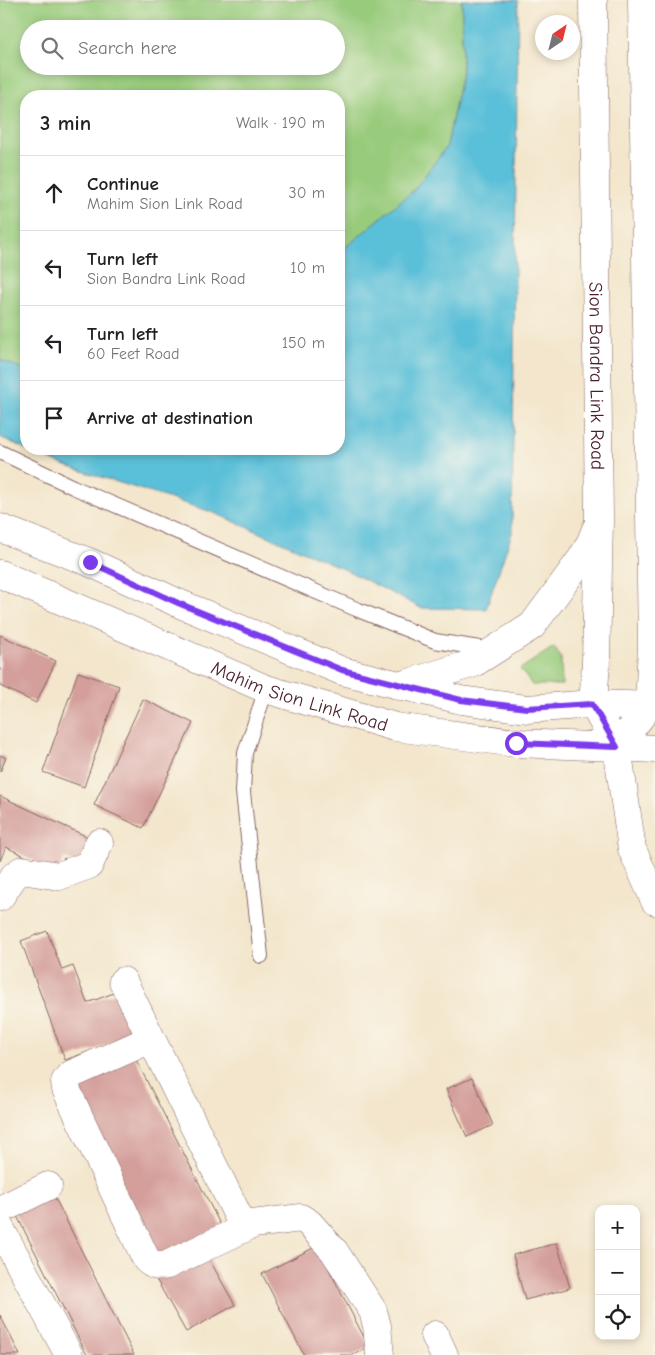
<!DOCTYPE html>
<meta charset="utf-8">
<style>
body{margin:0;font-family:"Comic Neue",sans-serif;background:#f2f2f2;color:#202124}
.controls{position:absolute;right:15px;bottom:15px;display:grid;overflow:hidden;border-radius:10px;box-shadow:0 2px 8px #0003}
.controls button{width:45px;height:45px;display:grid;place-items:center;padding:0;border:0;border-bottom:1px solid #e0e0e0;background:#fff;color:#202124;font:25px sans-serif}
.compass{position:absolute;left:535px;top:15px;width:45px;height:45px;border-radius:50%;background:#fff;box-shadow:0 2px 8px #0003;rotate:35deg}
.stop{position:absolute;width:15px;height:15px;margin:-11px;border:4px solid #7c3aed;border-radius:50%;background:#fff}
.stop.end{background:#7c3aed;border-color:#fff;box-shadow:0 1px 5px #0008}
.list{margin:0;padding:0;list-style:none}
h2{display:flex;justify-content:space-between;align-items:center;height:65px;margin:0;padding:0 20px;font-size:21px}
h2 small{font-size:16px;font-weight:400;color:#757577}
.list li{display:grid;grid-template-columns:32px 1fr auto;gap:15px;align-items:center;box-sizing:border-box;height:75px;padding:0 20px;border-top:1px solid #e0e0e0}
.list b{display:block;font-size:19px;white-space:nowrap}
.list p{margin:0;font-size:16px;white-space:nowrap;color:#757577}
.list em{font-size:16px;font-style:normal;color:#757577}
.icon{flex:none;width:28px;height:28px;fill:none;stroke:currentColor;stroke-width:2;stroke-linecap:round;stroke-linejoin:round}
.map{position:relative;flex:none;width:655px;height:1355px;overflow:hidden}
.search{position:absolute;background:#fff;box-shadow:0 2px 8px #0003;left:20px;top:20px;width:325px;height:55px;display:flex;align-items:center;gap:12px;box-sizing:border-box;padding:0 18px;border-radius:28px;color:#757577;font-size:19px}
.panel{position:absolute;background:#fff;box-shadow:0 2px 8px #0003;left:20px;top:90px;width:325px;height:365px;border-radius:20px}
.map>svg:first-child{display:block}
.green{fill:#98cb7b;stroke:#717553;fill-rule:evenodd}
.water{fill:#5abfd8;stroke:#526f82}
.building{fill:#d49f9b}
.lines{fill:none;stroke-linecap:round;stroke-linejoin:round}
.lane-casing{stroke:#856563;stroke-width:16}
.street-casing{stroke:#856563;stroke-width:29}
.secondary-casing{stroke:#856563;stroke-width:29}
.primary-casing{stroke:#856563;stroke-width:29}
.lane{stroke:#fff;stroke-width:14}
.street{stroke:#fff;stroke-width:28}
.secondary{stroke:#fff;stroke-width:28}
.primary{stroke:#fff;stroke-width:28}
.route{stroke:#7c3aed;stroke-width:6}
.labels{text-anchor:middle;stroke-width:4.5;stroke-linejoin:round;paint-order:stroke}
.street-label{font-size:19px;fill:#4a1f2b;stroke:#fbf7ec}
</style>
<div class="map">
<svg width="655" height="1355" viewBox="0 0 655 1355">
<rect width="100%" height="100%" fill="#fbf7ec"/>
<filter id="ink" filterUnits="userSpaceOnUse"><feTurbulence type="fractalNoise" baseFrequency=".02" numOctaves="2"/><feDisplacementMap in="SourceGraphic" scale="10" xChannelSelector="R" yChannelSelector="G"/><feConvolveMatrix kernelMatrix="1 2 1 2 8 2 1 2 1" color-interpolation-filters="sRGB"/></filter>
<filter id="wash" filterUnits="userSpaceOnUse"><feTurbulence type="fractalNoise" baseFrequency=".0096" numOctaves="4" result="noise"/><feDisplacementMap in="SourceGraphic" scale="20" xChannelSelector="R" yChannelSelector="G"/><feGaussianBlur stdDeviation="1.12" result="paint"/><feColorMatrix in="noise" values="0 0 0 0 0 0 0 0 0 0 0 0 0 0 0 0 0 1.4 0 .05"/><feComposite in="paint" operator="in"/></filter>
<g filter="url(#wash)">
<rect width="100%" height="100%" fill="#f3e6cc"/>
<path class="green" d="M 0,0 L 462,0 L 462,72 L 447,146 L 414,190 L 339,253 L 339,96 L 26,96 L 26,370 L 0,360 ZM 29,29 L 336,29 L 336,66 L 29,66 Z
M 554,647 L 561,658 L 562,685 L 532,685 L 520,669 Z"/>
<path class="water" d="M 462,0 L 518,0 L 512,533 L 486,609 L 421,608 L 344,569 L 212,512 L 63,465 L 27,449 L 339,449 L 339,253 L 414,190 L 447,146 L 462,72 Z
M 0,360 L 26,370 L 26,449 L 0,437 Z"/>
<g id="blocks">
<path class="building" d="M 0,635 L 56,661 L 36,703 L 0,686 Z
M 78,672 L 119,686 L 84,787 L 43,772 Z
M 143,699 L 193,723 L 143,828 L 94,805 Z
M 0,755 L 6,758 L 0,772 Z
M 0,796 L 92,839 L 80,865 L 64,858 L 58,872 L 6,847 L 0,861 Z
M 47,931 L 62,970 L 73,966 L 87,1003 L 122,990 L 138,1034 L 65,1060 L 21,941 Z
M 133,1054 L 221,1226 L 159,1258 L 70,1086 Z
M 472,1078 L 493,1125 L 467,1137 L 446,1089 Z
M 53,1194 L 134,1355 L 87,1355 L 15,1212 Z
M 557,1243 L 570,1288 L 525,1300 L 513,1255 Z
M 317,1246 L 369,1347 L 353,1355 L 304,1355 L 262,1274 Z
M 205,1252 L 235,1305 L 186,1332 L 156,1279 Z
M 0,1315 L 20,1355 L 0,1355 Z"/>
</g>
</g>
<g filter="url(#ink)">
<use href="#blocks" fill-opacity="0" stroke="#856563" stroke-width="1"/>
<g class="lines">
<g class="lane-casing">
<path id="lane" d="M 0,452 L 73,487 L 356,609 L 435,641 L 492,650
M 261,956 L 243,792 L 245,753 L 266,689"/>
</g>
<g class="street-casing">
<path id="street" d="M 617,747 L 632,849 L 655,901
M 0,897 L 14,876 L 22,870 L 59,876 L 89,865 L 99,843
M 123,981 L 244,1228
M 151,1039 L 70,1075 L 65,1082 L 66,1089 L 146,1259 C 153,1266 158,1267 167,1265 L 253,1224 L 301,1218 L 309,1223 L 334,1251 L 373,1311 L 377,1326 L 380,1355
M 0,1210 L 48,1186
M 0,1228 L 69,1355
M 435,1335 L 444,1355"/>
</g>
<g class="secondary-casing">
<g id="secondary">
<path d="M 0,528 L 89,562 L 178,603 L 342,671 L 461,700 L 527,709 L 593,704"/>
<path id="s1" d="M 0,574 L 266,689 L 395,727 L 516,743 L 617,747"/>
</g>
</g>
<g class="primary-casing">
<g id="primary">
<path id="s2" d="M 593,0 L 599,519 L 596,662 L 593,704 L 617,747"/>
<path d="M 399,686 L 474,663 L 532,626 L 582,558 L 590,544 L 596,529"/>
<path d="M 593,704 L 655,706"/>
<path d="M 617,747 L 649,706 L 652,645 L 642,0"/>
<path d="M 617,747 L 655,749"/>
</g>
</g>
<use href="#lane" class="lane"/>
<use href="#street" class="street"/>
<use href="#secondary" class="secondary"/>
<use href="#primary" class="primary"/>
</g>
</g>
<g class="lines" filter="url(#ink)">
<path class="route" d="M 90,562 L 178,603 L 342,670 L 461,700 L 527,708 L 592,704 L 617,747 L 516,743"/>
</g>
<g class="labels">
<g class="street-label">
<text dy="7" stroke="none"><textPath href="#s2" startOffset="376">Sion Bandra Link Road</textPath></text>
<text dy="7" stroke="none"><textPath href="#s1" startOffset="324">Mahim Sion Link Road</textPath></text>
</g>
</g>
</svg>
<div class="controls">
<button>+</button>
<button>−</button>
<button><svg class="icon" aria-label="locate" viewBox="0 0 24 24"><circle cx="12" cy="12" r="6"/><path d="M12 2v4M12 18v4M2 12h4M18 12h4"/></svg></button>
</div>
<svg class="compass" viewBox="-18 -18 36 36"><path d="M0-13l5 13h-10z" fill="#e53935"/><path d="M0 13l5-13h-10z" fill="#757577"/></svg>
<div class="stop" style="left:516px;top:743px"></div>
<div class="stop end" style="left:90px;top:562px"></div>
<div class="search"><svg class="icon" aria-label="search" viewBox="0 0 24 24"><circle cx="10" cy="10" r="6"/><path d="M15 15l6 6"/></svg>Search here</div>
<section class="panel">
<h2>3 min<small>Walk · 190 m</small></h2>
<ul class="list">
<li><svg class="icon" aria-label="ahead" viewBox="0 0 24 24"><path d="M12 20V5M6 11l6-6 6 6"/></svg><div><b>Continue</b><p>Mahim Sion Link Road</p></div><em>30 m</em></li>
<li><svg class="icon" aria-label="left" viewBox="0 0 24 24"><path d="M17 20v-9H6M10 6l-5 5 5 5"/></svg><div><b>Turn left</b><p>Sion Bandra Link Road</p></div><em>10 m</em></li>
<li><svg class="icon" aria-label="left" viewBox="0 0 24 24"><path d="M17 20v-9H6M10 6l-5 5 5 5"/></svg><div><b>Turn left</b><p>60 Feet Road</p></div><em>150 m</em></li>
<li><svg class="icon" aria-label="arrive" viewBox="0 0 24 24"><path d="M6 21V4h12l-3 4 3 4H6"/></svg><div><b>Arrive at destination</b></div></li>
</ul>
</section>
</div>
